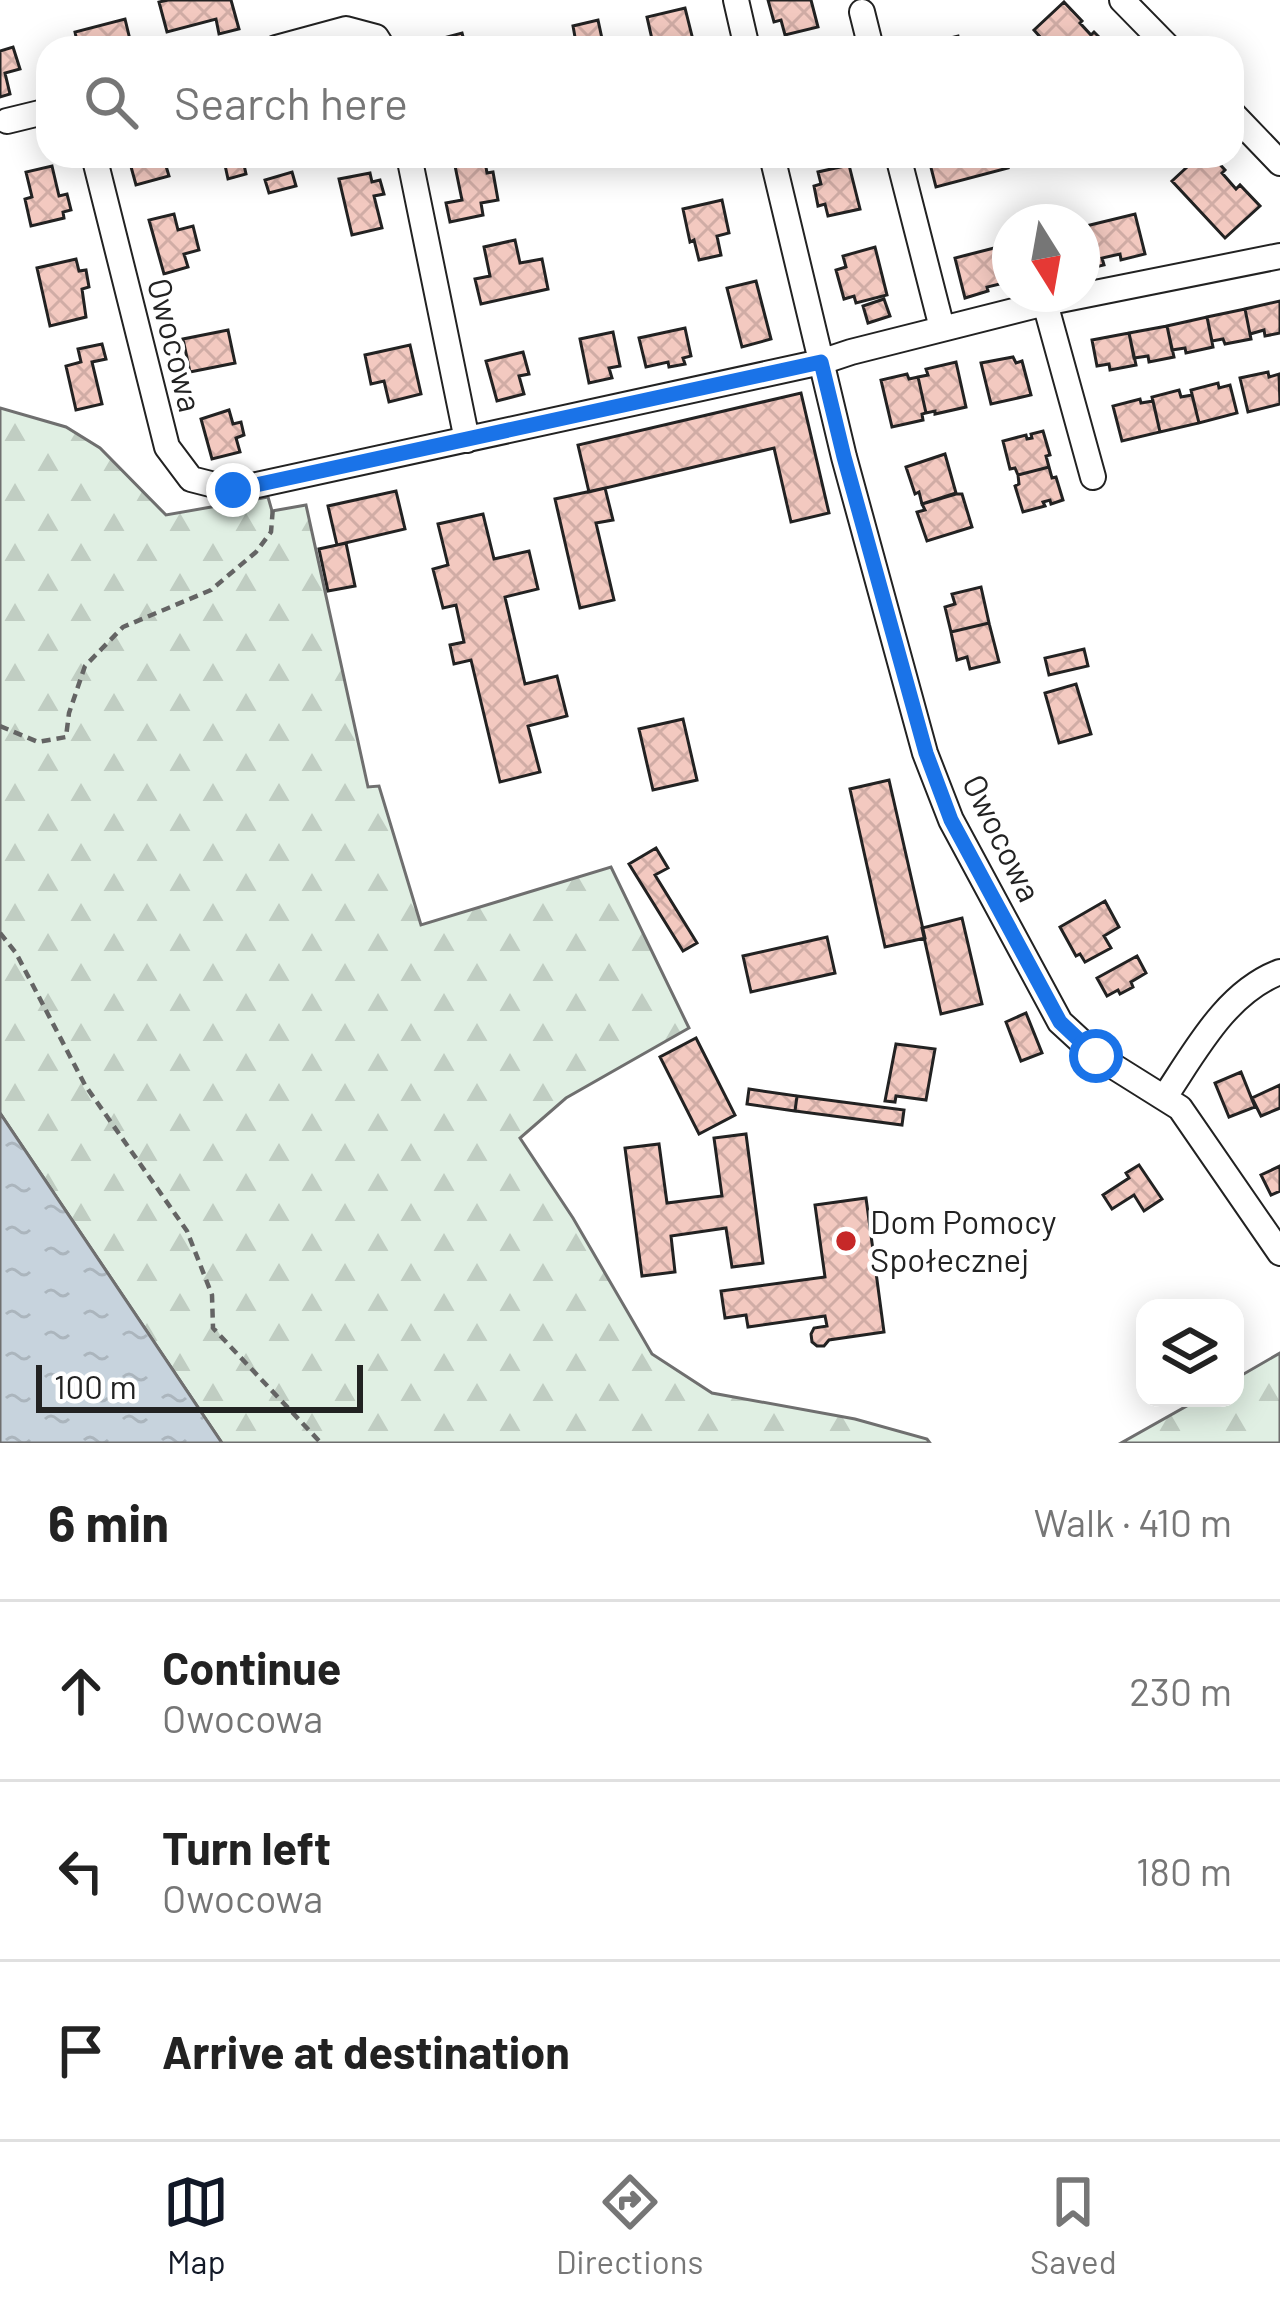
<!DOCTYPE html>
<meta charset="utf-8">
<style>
body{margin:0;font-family:Barlow,sans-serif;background:#f2f2f2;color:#222}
.controls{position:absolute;right:36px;bottom:36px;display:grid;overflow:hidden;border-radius:24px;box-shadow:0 6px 30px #0003}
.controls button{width:108px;height:108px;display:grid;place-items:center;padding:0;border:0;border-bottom:3px solid #e0e0e0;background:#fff;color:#222;font:60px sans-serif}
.compass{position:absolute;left:992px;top:204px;width:108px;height:108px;border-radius:50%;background:#fff;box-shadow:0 6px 30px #0003;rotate:169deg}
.scale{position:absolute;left:36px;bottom:30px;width:327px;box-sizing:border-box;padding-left:12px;border:6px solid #222;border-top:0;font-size:33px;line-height:42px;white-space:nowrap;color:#222;-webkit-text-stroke:9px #fff;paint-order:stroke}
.stop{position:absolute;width:36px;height:36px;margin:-27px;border:9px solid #1a73e8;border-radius:50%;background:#fff}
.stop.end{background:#1a73e8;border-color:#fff;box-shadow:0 3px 12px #0008}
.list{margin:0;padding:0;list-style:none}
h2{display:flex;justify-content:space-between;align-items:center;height:156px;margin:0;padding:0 48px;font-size:51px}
h2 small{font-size:39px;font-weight:400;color:#767676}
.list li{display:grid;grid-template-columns:78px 1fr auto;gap:36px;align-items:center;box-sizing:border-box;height:180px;padding:0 48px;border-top:3px solid #e0e0e0}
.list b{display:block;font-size:45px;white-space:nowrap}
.list p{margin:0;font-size:39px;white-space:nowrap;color:#767676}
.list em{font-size:39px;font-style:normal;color:#767676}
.icon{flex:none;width:66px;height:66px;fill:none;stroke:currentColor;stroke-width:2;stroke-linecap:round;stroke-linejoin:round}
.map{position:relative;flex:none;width:1280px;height:1443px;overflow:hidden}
.search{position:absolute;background:#fff;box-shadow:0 6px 30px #0003;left:36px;right:36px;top:36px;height:132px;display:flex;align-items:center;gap:30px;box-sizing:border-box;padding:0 42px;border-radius:36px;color:#767676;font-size:45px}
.sheet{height:696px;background:#fff}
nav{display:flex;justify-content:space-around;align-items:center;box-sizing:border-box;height:168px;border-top:3px solid #e0e0e0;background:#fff;font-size:33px;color:#767676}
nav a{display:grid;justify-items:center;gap:6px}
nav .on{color:#111827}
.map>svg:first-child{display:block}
.forest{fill:url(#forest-firs);stroke:#6f6f6f;stroke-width:3}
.water{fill:url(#water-ripples);stroke:#6f6f6f;stroke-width:3}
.building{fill:url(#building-cross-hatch);stroke:#222;stroke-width:3}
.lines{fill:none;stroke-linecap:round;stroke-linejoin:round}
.minor-casing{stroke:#222;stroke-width:28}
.path{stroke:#646464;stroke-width:4.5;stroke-dasharray:9 6;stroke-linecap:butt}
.minor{stroke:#fff;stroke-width:24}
.route{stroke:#1a73e8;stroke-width:15}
.poi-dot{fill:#c62828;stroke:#fff;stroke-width:4.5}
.labels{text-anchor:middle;stroke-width:9;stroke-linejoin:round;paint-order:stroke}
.street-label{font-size:33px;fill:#222;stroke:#fff}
.poi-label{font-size:33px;fill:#222;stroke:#fff;text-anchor:start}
</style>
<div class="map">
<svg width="1280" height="1443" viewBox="0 0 1280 1443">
<defs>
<pattern id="forest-firs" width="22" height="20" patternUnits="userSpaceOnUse" patternTransform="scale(3)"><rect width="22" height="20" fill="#e0efe3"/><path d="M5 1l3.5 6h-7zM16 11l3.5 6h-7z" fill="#c0cdc2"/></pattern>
<pattern id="water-ripples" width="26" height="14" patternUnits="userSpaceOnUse" patternTransform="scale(3)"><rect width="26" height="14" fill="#c7d3dd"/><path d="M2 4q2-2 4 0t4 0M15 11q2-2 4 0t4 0" fill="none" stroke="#abb5bd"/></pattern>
<pattern id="building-cross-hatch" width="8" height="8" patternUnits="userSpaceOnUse" patternTransform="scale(3)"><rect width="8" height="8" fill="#f3c9c0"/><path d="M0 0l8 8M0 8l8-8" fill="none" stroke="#d0aca5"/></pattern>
</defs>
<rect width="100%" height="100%" fill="#fff"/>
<path class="forest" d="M 0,408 L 66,427 L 100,448 L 166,515 L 268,497 L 272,511 L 306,505 L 368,787 L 379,786 L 421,925 L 611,867 L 689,1028 L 566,1098 L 520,1138 L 573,1218 L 652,1354 L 712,1393 L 855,1419 L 927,1439 L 930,1443 L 222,1443 L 0,1113 Z
M 1280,1353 L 1280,1443 L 1121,1443 L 1201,1398 L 1235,1398 L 1235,1379 Z"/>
<path class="water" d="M 0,1113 L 222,1443 L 0,1443 Z"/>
<path class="building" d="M 168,0 L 231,0 L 239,29 L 219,34 L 216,19 L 167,32 L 159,2 Z
M 768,0 L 811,0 L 818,27 L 785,35 L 781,20 L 774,22 Z
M 1064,2 L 1082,21 L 1080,23 L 1091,35 L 1094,32 L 1110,48 L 1050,48 L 1034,30 Z
M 685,8 L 695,48 L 654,48 L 647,17 Z
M 125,19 L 132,48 L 64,48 L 63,44 L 77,41 L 75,32 Z
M 598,20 L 604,48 L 577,48 L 573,26 Z
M 462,33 L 466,48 L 429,48 L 428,42 Z
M 958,36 L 961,48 L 910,48 Z
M 13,47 L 20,69 L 5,73 L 10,94 L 0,97 L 0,51 Z
M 128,156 L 163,156 L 169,176 L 136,185 Z
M 223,156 L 242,156 L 246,174 L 228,179 Z
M 453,156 L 484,156 L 487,173 L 493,172 L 498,200 L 481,203 L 483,215 L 450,222 L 446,203 L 462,200 Z
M 928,156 L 1004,156 L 1008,168 L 936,187 Z
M 1199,156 L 1212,156 L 1225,170 L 1222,173 L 1236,189 L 1240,185 L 1260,206 L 1225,238 L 1172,181 Z
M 849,165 L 860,209 L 828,216 L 825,204 L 818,206 L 814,186 L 821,184 L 818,172 Z
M 52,166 L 59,196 L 67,194 L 71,210 L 63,212 L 64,218 L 31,226 L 25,199 L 32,197 L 26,172 Z
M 292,172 L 296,186 L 269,193 L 265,180 Z
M 370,173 L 372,182 L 380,180 L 384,194 L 374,196 L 382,228 L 352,235 L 339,179 Z
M 722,200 L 729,233 L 717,236 L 721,255 L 699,260 L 694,240 L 690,242 L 683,209 Z
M 174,214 L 178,230 L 193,226 L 199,250 L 184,254 L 188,267 L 164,274 L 149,220 Z
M 1135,214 L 1145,254 L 1121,260 L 1120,254 L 1102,258 L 1104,265 L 1082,270 L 1082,227 Z
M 515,240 L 520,263 L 542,259 L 548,289 L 481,304 L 475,279 L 490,276 L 484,247 Z
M 1010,244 L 1010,286 L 1008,282 L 987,287 L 988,291 L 965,298 L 955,258 Z
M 875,247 L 887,295 L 856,303 L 854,296 L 844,299 L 836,270 L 846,267 L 843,256 Z
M 76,259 L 79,271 L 86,270 L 89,287 L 82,289 L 86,317 L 50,326 L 37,268 Z
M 756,281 L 771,339 L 742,347 L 727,288 Z
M 884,299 L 890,316 L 868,323 L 863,306 Z
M 1280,301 L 1280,333 L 1265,336 L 1264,330 L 1250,334 L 1245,309 Z
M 1245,309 L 1251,339 L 1225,344 L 1223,339 L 1212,341 L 1207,317 Z
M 1207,317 L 1213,347 L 1186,353 L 1185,348 L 1172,350 L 1167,326 Z
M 1167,326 L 1174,357 L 1149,362 L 1148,356 L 1134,358 L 1129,333 Z
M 685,328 L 691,356 L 683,358 L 685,364 L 669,367 L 668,362 L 646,367 L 639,338 Z
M 228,330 L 235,363 L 190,372 L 183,339 Z
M 613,332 L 620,366 L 609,368 L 612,378 L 589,383 L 580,339 Z
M 1129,333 L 1136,365 L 1110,370 L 1109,364 L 1097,366 L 1092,340 Z
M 102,344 L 106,359 L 92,362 L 102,404 L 76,410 L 66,366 L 81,362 L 78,349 Z
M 410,345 L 421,394 L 389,402 L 384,381 L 371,384 L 365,355 Z
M 523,352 L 529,374 L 519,376 L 524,394 L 497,401 L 486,361 Z
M 1013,357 L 1016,363 L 1022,361 L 1031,395 L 991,404 L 981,363 Z
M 956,362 L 966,407 L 935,414 L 935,411 L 926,413 L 918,377 L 928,375 L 926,369 Z
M 1268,372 L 1269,377 L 1279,374 L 1280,404 L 1248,412 L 1240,378 Z
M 907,374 L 909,379 L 918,377 L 926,413 L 922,414 L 923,420 L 892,427 L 881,380 Z
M 1218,383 L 1219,388 L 1230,385 L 1237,413 L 1199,423 L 1191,390 Z
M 1179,390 L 1181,397 L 1192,395 L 1199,423 L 1160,432 L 1152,397 Z
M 801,393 L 829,513 L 791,522 L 774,448 L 589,492 L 578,445 Z
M 1140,399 L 1141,403 L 1153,401 L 1160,432 L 1122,441 L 1113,406 Z
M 229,410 L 233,424 L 241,422 L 244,435 L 236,438 L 240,452 L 212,459 L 201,419 Z
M 1043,431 L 1050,455 L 1046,456 L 1049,467 L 1018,475 L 1015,468 L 1010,469 L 1003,441 L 1026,435 L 1027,439 L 1032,438 L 1031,434 Z
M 945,454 L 956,493 L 922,504 L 919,492 L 915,494 L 906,467 Z
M 1049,467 L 1052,478 L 1056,477 L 1063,500 L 1051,504 L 1050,500 L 1043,502 L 1045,506 L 1023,512 L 1015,486 L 1019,484 L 1018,475 Z
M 605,488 L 613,520 L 596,523 L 614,600 L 580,608 L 555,499 Z
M 396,491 L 405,529 L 337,545 L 328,506 Z
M 956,494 L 962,494 L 972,527 L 927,541 L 917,512 L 925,510 L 922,504 Z
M 483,514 L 494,559 L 529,551 L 538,589 L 505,597 L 525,684 L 557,676 L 567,716 L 528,726 L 540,772 L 500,782 L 471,660 L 454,664 L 450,645 L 464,642 L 456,605 L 443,608 L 433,569 L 448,565 L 438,524 Z
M 346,543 L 355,586 L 328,591 L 319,549 Z
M 981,587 L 989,623 L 951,632 L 945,607 L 955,604 L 952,594 Z
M 989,623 L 999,662 L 970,669 L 967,657 L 957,660 L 951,632 Z
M 1084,649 L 1088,666 L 1049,675 L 1045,658 Z
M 1076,684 L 1091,734 L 1059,743 L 1045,693 Z
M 683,719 L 697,780 L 653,790 L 639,729 Z
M 889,780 L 925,938 L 885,947 L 850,789 Z
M 656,848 L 668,868 L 655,875 L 697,943 L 683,951 L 629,864 Z
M 1105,901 L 1119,927 L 1104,936 L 1111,948 L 1085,962 L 1080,954 L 1076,956 L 1060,927 Z
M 962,918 L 982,1004 L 941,1014 L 922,928 Z
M 827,937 L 835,973 L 751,992 L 743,956 Z
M 1137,956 L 1146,973 L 1131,982 L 1133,987 L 1120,994 L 1118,990 L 1107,996 L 1097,978 Z
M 1026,1013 L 1042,1053 L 1021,1061 L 1006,1022 Z
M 696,1038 L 735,1115 L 699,1134 L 660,1057 Z
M 896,1044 L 935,1049 L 926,1100 L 896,1096 L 895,1102 L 885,1101 Z
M 1241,1072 L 1255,1107 L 1229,1117 L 1215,1083 Z
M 1280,1085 L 1280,1108 L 1261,1116 L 1252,1098 Z
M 749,1089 L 797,1096 L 795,1111 L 747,1104 Z
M 797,1096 L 904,1110 L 902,1125 L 795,1111 Z
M 746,1134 L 763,1263 L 732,1267 L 726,1228 L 671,1236 L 675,1272 L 642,1276 L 625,1148 L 659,1144 L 667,1203 L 722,1196 L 714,1138 Z
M 1139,1165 L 1162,1199 L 1144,1211 L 1134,1195 L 1112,1209 L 1103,1195 L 1129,1178 L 1126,1173 Z
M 1280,1166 L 1280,1191 L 1271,1195 L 1261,1175 Z
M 866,1198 L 884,1332 L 829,1340 L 824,1346 L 817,1346 L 812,1342 L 811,1334 L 814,1328 L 827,1326 L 825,1316 L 748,1327 L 746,1315 L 725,1318 L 721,1291 L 825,1277 L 815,1205 Z"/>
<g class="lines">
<g class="minor-casing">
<path id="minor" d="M 736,0 L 747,48
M 1122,0 L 1169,48
M 862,12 L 871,48
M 276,48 L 346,29 L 376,37 L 383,48
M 1232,113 L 1280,163
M 7,121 L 48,111
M 94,156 L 167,447 L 191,479 L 234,490 L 821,362 L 851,352 L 1045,303 L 1280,256
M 409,156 L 467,440
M 772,156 L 844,457 L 925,753 L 951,820 L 1060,1022 L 1097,1056 L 1180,1108 L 1280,1253
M 898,156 L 942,328
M 1045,303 L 1093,477
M 1164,1098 C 1195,1052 1226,992 1280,972"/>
</g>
<path class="path" d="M 0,726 L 38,742 L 66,737 L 69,713 L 85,666 L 123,627 L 211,590 L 256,552 L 271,532 L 273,507
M 0,933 L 16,953 L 85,1085 L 187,1231 L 212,1295 L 213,1328 L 321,1443"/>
<use href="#minor" class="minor"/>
</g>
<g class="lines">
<path class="route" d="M 233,490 L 821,362 L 844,457 L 926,753 L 951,820 L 1060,1022 L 1096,1056"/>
</g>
<circle class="poi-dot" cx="846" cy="1241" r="12"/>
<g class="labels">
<g class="street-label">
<text transform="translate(175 345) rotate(76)" y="12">Owocowa</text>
<text transform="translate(1002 838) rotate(64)" y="12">Owocowa</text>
</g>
<g class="poi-label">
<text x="870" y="1234">Dom Pomocy<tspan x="870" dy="38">Społecznej</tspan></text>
</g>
</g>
</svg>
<div class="controls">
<button><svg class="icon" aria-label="layers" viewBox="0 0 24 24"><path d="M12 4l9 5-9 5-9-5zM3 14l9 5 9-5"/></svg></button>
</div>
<svg class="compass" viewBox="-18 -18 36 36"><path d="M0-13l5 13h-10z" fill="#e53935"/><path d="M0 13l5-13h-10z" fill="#767676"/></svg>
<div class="scale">100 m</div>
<div class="stop" style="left:1096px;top:1056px"></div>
<div class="stop end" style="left:233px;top:490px"></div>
<div class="search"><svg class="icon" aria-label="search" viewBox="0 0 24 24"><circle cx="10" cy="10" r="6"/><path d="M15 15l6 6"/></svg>Search here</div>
</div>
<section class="sheet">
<h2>6 min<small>Walk · 410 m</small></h2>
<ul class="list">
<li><svg class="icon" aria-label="ahead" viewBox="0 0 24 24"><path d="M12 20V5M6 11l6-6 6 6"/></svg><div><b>Continue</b><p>Owocowa</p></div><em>230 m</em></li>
<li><svg class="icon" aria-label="left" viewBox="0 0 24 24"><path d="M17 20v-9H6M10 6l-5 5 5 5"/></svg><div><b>Turn left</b><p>Owocowa</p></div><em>180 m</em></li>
<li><svg class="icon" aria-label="arrive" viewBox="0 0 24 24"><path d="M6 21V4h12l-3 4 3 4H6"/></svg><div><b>Arrive at destination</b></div></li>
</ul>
</section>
<nav>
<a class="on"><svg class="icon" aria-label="map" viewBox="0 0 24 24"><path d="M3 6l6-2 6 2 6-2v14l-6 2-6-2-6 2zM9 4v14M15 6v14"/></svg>Map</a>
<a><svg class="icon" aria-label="directions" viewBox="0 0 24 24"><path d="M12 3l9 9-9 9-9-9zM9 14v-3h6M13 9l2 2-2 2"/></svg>Directions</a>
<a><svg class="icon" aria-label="saved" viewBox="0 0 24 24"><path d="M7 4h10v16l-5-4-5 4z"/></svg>Saved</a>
</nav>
